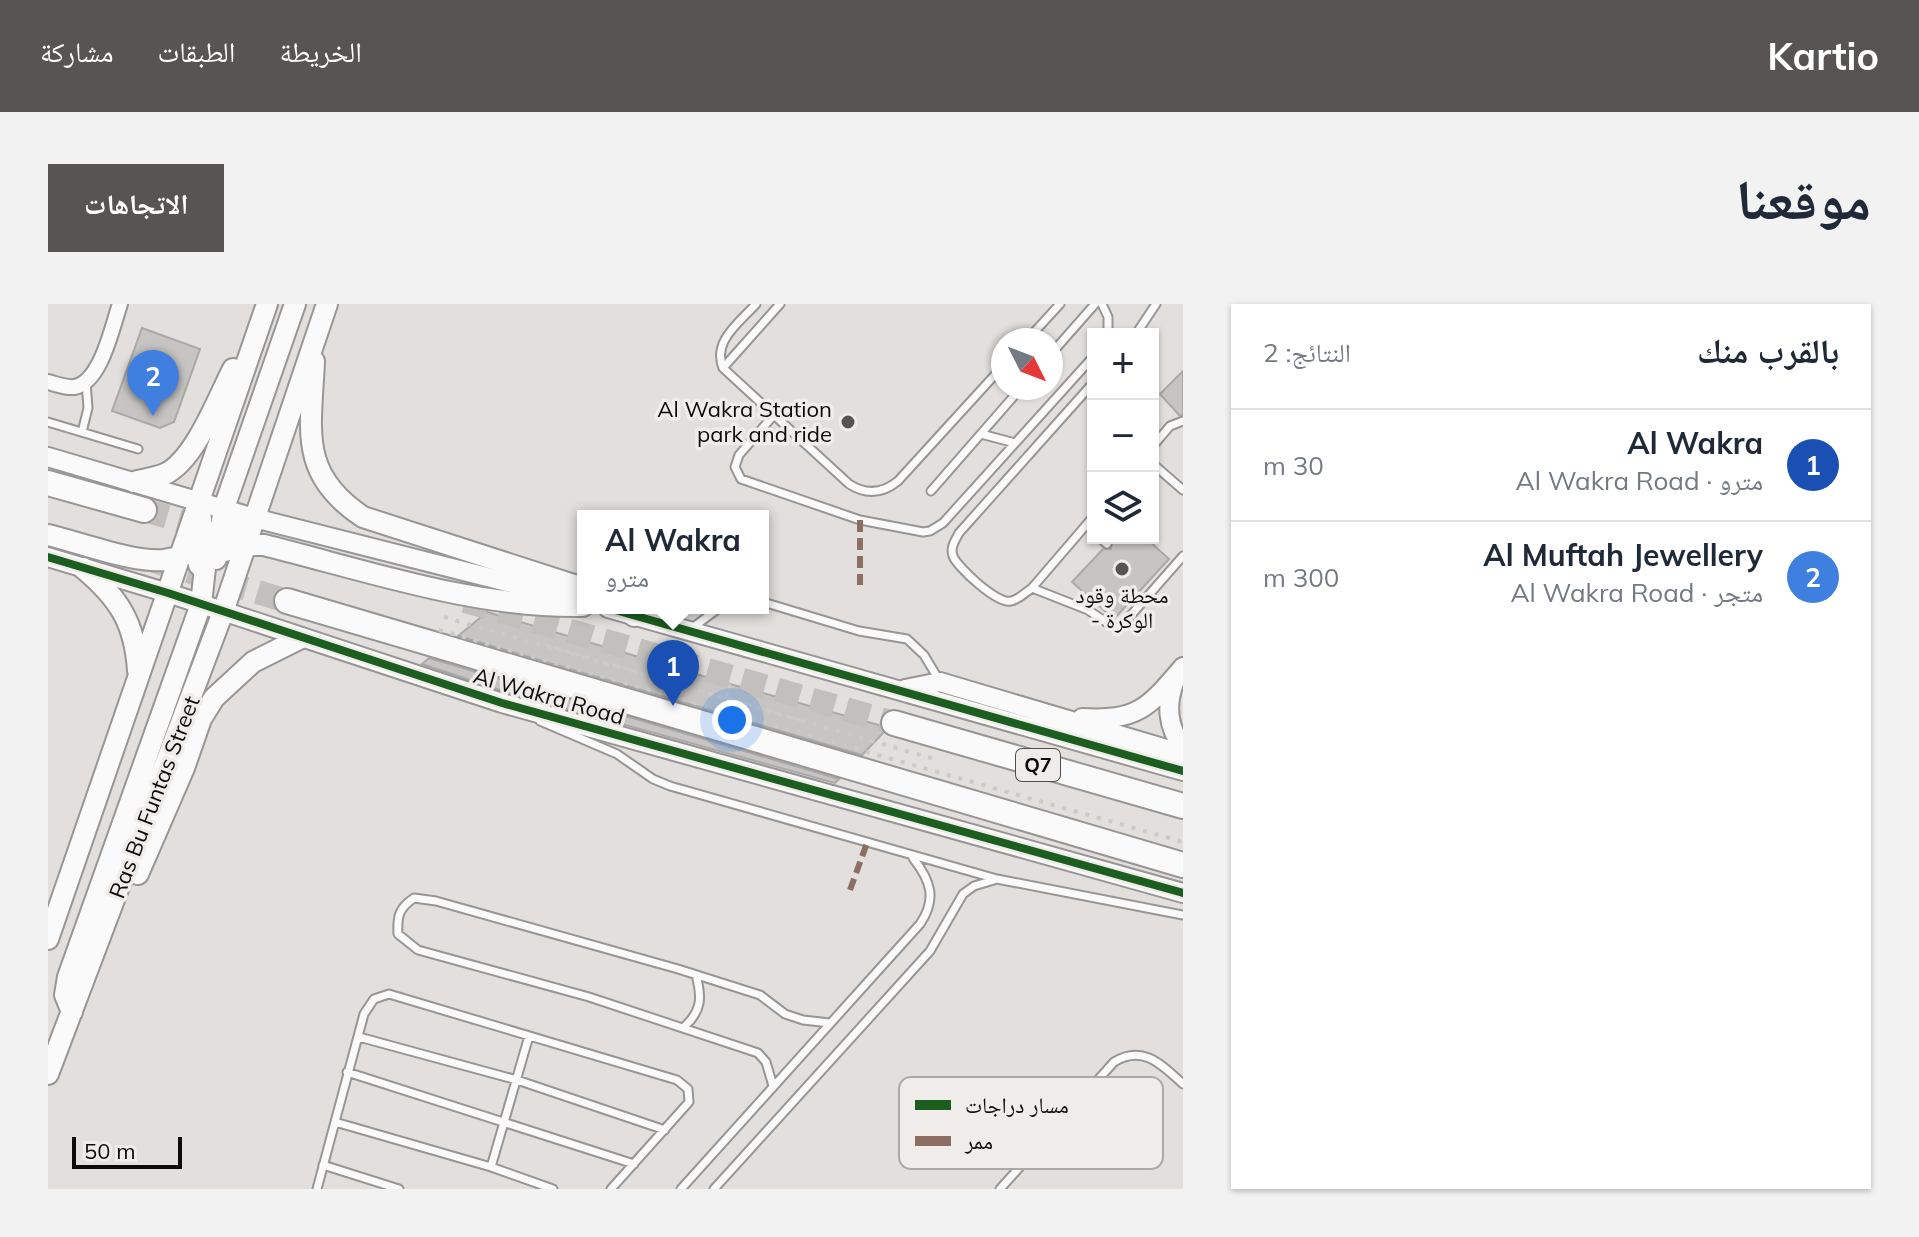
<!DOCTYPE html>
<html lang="ar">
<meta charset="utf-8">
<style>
body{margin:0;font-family:Mulish,"Noto Naskh Arabic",sans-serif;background:#f2f2f3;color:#1f2937;direction:rtl}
.controls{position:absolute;right:24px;top:24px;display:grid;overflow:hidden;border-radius:0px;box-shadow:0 2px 6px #0004}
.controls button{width:72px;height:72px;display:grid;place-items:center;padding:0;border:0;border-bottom:2px solid #e0e1e3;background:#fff;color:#1f2937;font:40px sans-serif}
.compass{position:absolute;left:943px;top:24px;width:72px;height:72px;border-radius:50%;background:#fff;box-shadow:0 2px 6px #0004;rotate:132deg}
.scale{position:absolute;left:24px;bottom:20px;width:110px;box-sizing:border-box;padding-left:8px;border:4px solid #0c0b0a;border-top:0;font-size:22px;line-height:28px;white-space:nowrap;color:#0c0b0a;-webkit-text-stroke:6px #f0ece9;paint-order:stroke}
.you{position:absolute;left:684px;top:416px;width:28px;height:28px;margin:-20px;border:6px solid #fff;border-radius:50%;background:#1a73e8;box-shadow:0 0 0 12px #1a73e833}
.badge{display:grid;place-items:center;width:52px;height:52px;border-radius:50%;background:#575554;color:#fff;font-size:26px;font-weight:700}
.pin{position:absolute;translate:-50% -66px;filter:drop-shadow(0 2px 4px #0008)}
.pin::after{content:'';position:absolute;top:42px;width:28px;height:24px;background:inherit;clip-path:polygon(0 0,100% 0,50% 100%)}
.popup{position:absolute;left:529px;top:206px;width:192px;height:104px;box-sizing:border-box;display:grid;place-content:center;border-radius:0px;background:#fff;filter:drop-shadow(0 2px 6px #0005);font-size:26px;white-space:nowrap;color:#747a83}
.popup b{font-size:30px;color:#1f2937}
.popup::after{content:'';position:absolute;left:50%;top:100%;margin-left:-16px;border:16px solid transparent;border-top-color:#fff}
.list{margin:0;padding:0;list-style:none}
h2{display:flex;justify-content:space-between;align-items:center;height:104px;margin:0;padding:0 32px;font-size:34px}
h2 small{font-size:26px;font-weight:400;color:#747a83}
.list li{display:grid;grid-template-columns:52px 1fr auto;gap:24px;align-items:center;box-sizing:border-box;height:112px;padding:0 32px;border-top:2px solid #e0e1e3}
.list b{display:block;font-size:30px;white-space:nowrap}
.list p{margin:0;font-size:26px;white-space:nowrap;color:#747a83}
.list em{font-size:26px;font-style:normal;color:#747a83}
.icon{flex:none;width:44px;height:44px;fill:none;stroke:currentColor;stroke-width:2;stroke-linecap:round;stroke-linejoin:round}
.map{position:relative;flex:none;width:1135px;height:885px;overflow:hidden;direction:ltr;border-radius:0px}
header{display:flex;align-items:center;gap:48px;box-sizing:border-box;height:112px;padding:0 40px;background:#575554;color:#fff}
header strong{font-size:38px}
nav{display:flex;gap:44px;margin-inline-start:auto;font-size:28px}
.intro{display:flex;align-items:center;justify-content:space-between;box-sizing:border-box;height:192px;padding:0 48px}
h1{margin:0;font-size:56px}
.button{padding:20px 36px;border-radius:0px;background:#575554;color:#fff;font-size:28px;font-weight:700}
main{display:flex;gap:48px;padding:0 48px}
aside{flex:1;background:#fff;border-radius:0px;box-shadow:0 2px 6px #0004}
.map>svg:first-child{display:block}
.building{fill:#c6c5c3;stroke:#aba9a8;stroke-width:2}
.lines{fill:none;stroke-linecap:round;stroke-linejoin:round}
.trunk-tunnel{stroke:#c2bfbd;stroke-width:24;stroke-dasharray:24 12;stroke-linecap:butt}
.service-casing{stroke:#989695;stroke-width:11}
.minor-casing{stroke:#989695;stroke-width:18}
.tertiary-casing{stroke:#989695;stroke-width:22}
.secondary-casing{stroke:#989695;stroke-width:24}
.trunk-casing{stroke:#989695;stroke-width:28}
.path{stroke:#cccbcb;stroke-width:3;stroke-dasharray:6 4;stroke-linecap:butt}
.service{stroke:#fbfafa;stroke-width:7}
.minor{stroke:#fbfafa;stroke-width:14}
.tertiary{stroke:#fbfafa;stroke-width:18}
.secondary{stroke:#fbfafa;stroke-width:20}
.trunk{stroke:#fbfafa;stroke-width:24}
.rail{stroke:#cacac9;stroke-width:4;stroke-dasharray:4 8;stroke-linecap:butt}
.quiet{stroke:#8d6e63;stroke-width:6;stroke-dasharray:12 6;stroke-linecap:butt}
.cycleway-casing{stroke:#f0ece9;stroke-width:13}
.cycleway{stroke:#1b5e20;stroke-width:8}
.poi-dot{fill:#575554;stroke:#f0ece9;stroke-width:3}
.labels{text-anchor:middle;stroke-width:7;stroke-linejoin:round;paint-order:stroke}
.shield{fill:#f0ece9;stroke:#504e4d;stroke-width:2}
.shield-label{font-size:20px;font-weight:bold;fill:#0c0b0a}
.poi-label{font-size:22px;fill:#0c0b0a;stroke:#f0ece9;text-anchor:end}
.street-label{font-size:22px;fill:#0c0b0a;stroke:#f0ece9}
.key{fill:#f0ece9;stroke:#aca8a6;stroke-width:2}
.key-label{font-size:22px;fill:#0c0b0a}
</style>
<header>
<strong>Kartio</strong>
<nav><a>الخريطة</a><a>الطبقات</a><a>مشاركة</a></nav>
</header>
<div class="intro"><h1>موقعنا</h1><a class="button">الاتجاهات</a></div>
<main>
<aside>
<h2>بالقرب منك<small>النتائج: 2</small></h2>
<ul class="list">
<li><span class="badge" style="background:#1a4fb4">1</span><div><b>Al Wakra</b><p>مترو · Al Wakra Road</p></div><em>30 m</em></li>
<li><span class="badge" style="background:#3f7fe0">2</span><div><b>Al Muftah Jewellery</b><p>متجر · Al Wakra Road</p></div><em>300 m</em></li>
</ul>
</aside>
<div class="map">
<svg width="1135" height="885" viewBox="0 0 1135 885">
<rect width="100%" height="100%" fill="#e2dfdd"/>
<path class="building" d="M 94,24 L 152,45 L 126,118 L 112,124 L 64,107 Z
M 1135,67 L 1135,111 L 1131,111 L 1112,90 Z
M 1064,234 L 1098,234 L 1121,255 L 1066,315 L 1024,278 L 1055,245 L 1063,245 Z
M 439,308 L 682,380 L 831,421 L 835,429 L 814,451 L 410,332 Z
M 381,354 L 791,475 L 787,479 L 458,388 L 374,360 Z"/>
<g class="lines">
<path class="trunk-tunnel" d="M 96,206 L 162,225
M 106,257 L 239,297
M 417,297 L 846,419"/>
<g class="service-casing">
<path id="service" d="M 708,0 C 692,18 664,37 675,64 L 801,180 C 818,191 834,190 850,177 L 955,62
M 1054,0 L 1060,13 L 1060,30
M 1088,30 L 1108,0
M 979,36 L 1012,0
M 1003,50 L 1047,0
M 675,64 L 732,0
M 1045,79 L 911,229 C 907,237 902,243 905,252 C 909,263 950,301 963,297 C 970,296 978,288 984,284 L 1040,306 L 1070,326 L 1135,252
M 725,112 L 691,151 L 687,163 L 693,175 L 812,216 L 875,228 L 882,227 L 895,219 L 1045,53
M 0,118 L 90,145
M 34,128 L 40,104 L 38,78
M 933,130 L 967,139
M 1105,142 L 1122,122 L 1135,117
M 1105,160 L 1135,186
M 883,187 L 973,84
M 1052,234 L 1059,240
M 984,284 L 1045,213
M 715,298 L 811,327 L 859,335 L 876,351 L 891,376
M 644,324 L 671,304
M 492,417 L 569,450 L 605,475 L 622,482 L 949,575 L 1135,611
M 636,723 C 654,707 654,693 648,671
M 311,733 L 469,776 L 617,826
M 299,768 L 586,860
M 725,782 L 718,758 L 710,749 L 541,693 L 370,646 L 350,630 C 349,612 351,604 366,594 L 388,597 L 630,665 L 712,691 L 737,710 L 755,716 L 782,719
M 287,818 L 443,863 L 481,732
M 275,861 L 351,885
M 443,863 L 505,885
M 269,885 L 316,710 L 326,695 L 341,690 L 629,776 L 640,785 L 641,798 L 563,885
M 633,885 L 872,620 C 889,595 883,577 865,554
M 666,885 L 882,647 L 915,590 L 926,582 L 946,576
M 952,885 L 1066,758 C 1095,740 1114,761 1135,780"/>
</g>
<g class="minor-casing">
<path id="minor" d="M 0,78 C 8,80 17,84 26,83 C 53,79 64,23 72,0"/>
</g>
<g class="tertiary-casing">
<path id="tertiary" d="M 0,153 L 206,214 L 534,297
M 0,253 L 120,289 L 454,399 L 1135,589
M 560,304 L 1135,467
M 1127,376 C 1118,399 1119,423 1135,443
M 857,385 L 892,378 L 1135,450
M 1034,414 C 1090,417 1100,404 1135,363"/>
</g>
<g class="secondary-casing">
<path id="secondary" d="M 266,57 C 263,126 250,170 315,213 L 535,284
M 86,178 C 96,175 108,174 117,170 C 147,156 170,94 185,65
M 0,231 C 30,238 86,259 116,256 C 148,252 180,231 206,214
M 168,255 L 176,204 L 247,0
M 151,261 C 171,246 192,240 216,241 C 320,267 427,304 535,302
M 35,264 C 71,294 87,319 90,367
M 576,304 L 586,312
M 90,570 L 136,464 L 153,415 L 166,394 L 205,358 L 253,334
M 0,635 L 219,0
M 24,708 L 17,691 L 20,673 L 153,300 L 158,255 L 151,200
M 0,770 L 175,308 L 279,0"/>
</g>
<g class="trunk-casing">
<path id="trunk" d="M 0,179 L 96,206
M 239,297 L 1135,561
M 846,419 L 1135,502"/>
</g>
<path class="path" d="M 497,341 L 756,417
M 678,394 L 682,380"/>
<use href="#service" class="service"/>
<use href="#minor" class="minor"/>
<use href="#tertiary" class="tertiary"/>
<use href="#secondary" class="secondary"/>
<use href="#trunk" class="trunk"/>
<path class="rail" d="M 396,313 L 886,455
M 391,326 L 1135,538"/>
<path class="quiet" d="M 812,216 L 812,281
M 802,586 L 819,539"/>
<g class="cycleway-casing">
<path id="cycleway" d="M 0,253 L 120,289 L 454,399 L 1135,589
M 560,304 L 1135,467"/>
</g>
<use href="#cycleway" class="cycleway"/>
</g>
<g class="poi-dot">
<circle cx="800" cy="118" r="8"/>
<circle cx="1074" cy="265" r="8"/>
</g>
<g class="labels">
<rect class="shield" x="968" y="445" width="44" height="32" rx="6"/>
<g class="shield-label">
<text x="990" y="468">Q7</text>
</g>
<g class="poi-label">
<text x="784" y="113">Al Wakra Station<tspan x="784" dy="25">park and ride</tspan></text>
<text x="1074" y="299" text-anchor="middle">محطة وقود<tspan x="1074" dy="25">- الوكرة</tspan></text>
</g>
<g class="street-label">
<text transform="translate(501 392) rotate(16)" y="8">Al Wakra Road</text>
<text transform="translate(106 493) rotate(-69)" y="8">Ras Bu Funtas Street</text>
</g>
</g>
<rect x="851" y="773" width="264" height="92" rx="12" class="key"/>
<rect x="867" y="796" width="36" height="10" fill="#1b5e20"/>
<rect x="867" y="832" width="36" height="10" fill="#8d6e63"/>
<g class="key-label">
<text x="917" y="809">مسار دراجات</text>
<text x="917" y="845">ممر</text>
</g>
</svg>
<div class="controls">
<button>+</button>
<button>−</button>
<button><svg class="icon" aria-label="layers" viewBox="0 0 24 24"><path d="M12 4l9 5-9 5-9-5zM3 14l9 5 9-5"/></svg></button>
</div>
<svg class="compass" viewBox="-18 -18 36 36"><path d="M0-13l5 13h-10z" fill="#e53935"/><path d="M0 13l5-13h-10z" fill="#747a83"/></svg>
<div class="scale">50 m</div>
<div class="you"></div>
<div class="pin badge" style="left:625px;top:402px;background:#1a4fb4">1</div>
<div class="popup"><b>Al Wakra</b>مترو</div>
<div class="pin badge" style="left:105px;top:112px;background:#3f7fe0">2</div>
</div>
</main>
